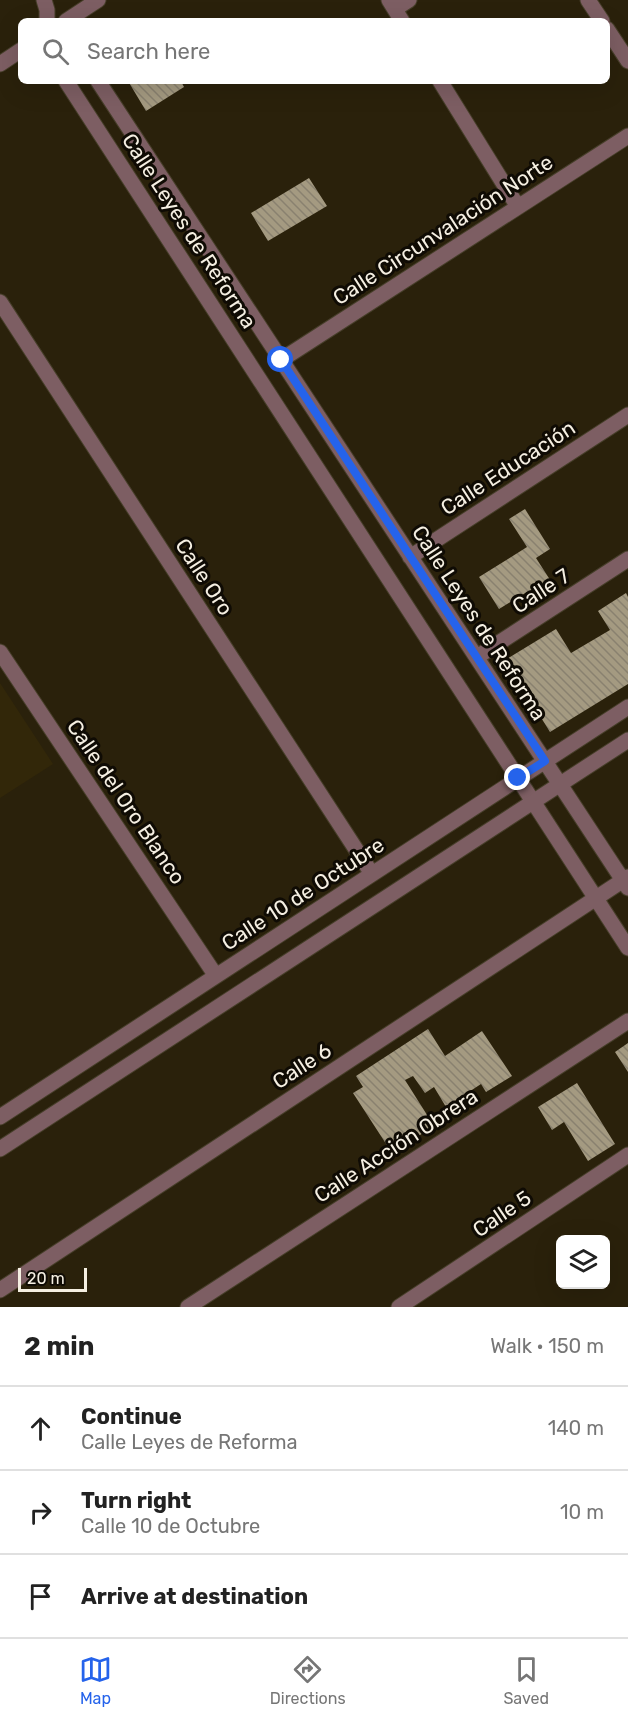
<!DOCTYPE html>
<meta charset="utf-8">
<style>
body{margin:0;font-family:Rubik,sans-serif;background:#f2f2f2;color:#222}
.controls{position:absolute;right:18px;bottom:18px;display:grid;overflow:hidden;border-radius:9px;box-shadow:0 6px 24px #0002}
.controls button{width:54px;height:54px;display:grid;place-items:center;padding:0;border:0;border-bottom:2px solid #e0e0e0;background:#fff;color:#222;font:30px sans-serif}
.scale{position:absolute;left:18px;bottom:15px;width:69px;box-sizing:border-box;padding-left:6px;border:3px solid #f5efe2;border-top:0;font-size:16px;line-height:21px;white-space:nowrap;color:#f5efe2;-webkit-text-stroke:4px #0f0b04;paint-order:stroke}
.stop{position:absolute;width:18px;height:18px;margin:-14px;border:4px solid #2563eb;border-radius:50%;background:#fff}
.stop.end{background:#2563eb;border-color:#fff;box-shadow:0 2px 6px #0008}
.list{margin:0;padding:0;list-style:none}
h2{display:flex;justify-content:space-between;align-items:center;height:78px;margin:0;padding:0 24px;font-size:26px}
h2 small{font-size:20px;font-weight:400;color:#767676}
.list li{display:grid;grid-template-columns:39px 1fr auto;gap:18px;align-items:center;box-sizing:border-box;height:84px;padding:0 24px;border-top:2px solid #e0e0e0}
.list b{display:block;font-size:22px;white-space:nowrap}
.list p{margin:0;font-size:20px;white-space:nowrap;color:#767676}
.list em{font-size:20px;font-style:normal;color:#767676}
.icon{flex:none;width:33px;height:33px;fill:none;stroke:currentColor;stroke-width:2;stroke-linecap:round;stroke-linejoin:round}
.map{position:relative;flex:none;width:628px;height:1307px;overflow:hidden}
.search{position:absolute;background:#fff;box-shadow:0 6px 24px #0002;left:18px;right:18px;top:18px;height:66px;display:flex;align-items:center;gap:15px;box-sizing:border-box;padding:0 21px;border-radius:9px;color:#767676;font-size:22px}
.sheet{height:330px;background:#fff}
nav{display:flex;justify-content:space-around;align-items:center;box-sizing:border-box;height:84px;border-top:2px solid #e0e0e0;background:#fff;font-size:16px;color:#767676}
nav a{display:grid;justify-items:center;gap:3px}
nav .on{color:#2563eb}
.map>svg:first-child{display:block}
.built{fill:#322709}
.building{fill:url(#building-back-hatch)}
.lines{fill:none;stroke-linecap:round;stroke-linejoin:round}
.street-casing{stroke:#463e29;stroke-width:17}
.street{stroke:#7d5e63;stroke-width:15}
.route{stroke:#2563eb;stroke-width:8}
.labels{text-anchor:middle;stroke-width:6;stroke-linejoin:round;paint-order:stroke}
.street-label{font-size:21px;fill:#f5efe2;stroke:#0f0b04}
</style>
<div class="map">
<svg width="628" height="1307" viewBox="0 0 628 1307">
<defs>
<pattern id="building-back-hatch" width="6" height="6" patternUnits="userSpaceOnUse" patternTransform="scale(1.5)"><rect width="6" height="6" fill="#a49a81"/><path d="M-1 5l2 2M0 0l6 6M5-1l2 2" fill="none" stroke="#89816f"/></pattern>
</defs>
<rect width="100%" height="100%" fill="#2a210b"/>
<path class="built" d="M 0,683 L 53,764 L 0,798 Z"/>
<path class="building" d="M 128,81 L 181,81 L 184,87 L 146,111 Z
M 309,178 L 327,206 L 268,241 L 251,213 Z
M 525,509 L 550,549 L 536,558 L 554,586 L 532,600 L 527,592 L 499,609 L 479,577 L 527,547 L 509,519 Z
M 626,593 L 628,597 L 628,684 L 550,732 L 505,660 L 556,629 L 571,653 L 610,630 L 598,611 Z
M 428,1029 L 445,1056 L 482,1031 L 512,1076 L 486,1092 L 481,1084 L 446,1107 L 434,1087 L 425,1093 L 413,1076 L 405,1080 L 434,1126 L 392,1153 L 353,1093 L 363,1087 L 356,1076 Z
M 628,1043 L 628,1072 L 615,1052 Z
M 577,1083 L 615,1144 L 588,1161 L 564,1122 L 552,1130 L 538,1107 Z"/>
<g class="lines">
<g class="street-casing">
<path id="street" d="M 44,0 L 47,10 L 47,21
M 389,0 L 402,21
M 588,0 L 602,21
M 395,9 L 409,0
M 66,21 L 98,0
M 607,29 L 628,61
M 0,64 L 21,50
M 66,81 L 628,948
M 98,81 L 628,888
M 440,81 L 518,207
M 0,302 L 372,874
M 281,360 L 628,136
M 410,557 L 628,415
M 0,652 L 216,976
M 477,657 L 628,559
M 0,1117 L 628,707
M 0,1149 L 628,740
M 0,1290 L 628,877
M 188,1307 L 628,1021
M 399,1307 L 628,1155"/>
</g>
<use href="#street" class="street"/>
</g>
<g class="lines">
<path class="route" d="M 281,360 L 545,761 L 518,778"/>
</g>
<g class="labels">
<g class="street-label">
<text transform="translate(443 230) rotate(-33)" y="7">Calle Circunvalación Norte</text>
<text transform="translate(189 231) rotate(57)" y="7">Calle Leyes de Reforma</text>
<text transform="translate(508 468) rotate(-33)" y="7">Calle Educación</text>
<text transform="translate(204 577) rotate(57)" y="7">Calle Oro</text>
<text transform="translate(541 591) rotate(-33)" y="7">Calle 7</text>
<text transform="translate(479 623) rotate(57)" y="7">Calle Leyes de Reforma</text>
<text transform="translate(126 802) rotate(56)" y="7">Calle del Oro Blanco</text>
<text transform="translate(303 894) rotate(-33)" y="7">Calle 10 de Octubre</text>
<text transform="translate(302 1066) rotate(-33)" y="7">Calle 6</text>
<text transform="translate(396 1146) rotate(-33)" y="7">Calle Acción Obrera</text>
<text transform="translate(502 1214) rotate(-34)" y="7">Calle 5</text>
</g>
</g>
</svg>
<div class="controls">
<button><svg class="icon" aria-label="layers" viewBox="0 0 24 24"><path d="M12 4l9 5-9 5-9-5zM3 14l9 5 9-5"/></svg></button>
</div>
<div class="scale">20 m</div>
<div class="stop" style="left:281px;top:360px"></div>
<div class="stop end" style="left:518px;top:778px"></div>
<div class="search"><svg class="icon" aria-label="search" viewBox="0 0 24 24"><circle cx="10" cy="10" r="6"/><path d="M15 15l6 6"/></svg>Search here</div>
</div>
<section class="sheet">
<h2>2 min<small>Walk · 150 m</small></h2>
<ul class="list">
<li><svg class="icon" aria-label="ahead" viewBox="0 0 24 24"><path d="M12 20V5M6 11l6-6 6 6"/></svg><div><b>Continue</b><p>Calle Leyes de Reforma</p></div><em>140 m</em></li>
<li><svg class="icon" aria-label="right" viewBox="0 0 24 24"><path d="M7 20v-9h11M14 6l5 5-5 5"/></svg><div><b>Turn right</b><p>Calle 10 de Octubre</p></div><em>10 m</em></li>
<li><svg class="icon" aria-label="arrive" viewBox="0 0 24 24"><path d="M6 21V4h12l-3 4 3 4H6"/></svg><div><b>Arrive at destination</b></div></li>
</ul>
</section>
<nav>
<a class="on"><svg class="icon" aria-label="map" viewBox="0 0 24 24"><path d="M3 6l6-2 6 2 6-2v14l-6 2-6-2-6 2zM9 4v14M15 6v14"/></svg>Map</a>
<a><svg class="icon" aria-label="directions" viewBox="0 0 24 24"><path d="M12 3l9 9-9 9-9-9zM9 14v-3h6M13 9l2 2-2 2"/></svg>Directions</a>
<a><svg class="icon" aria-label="saved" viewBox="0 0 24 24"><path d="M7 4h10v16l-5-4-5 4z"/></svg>Saved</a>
</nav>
